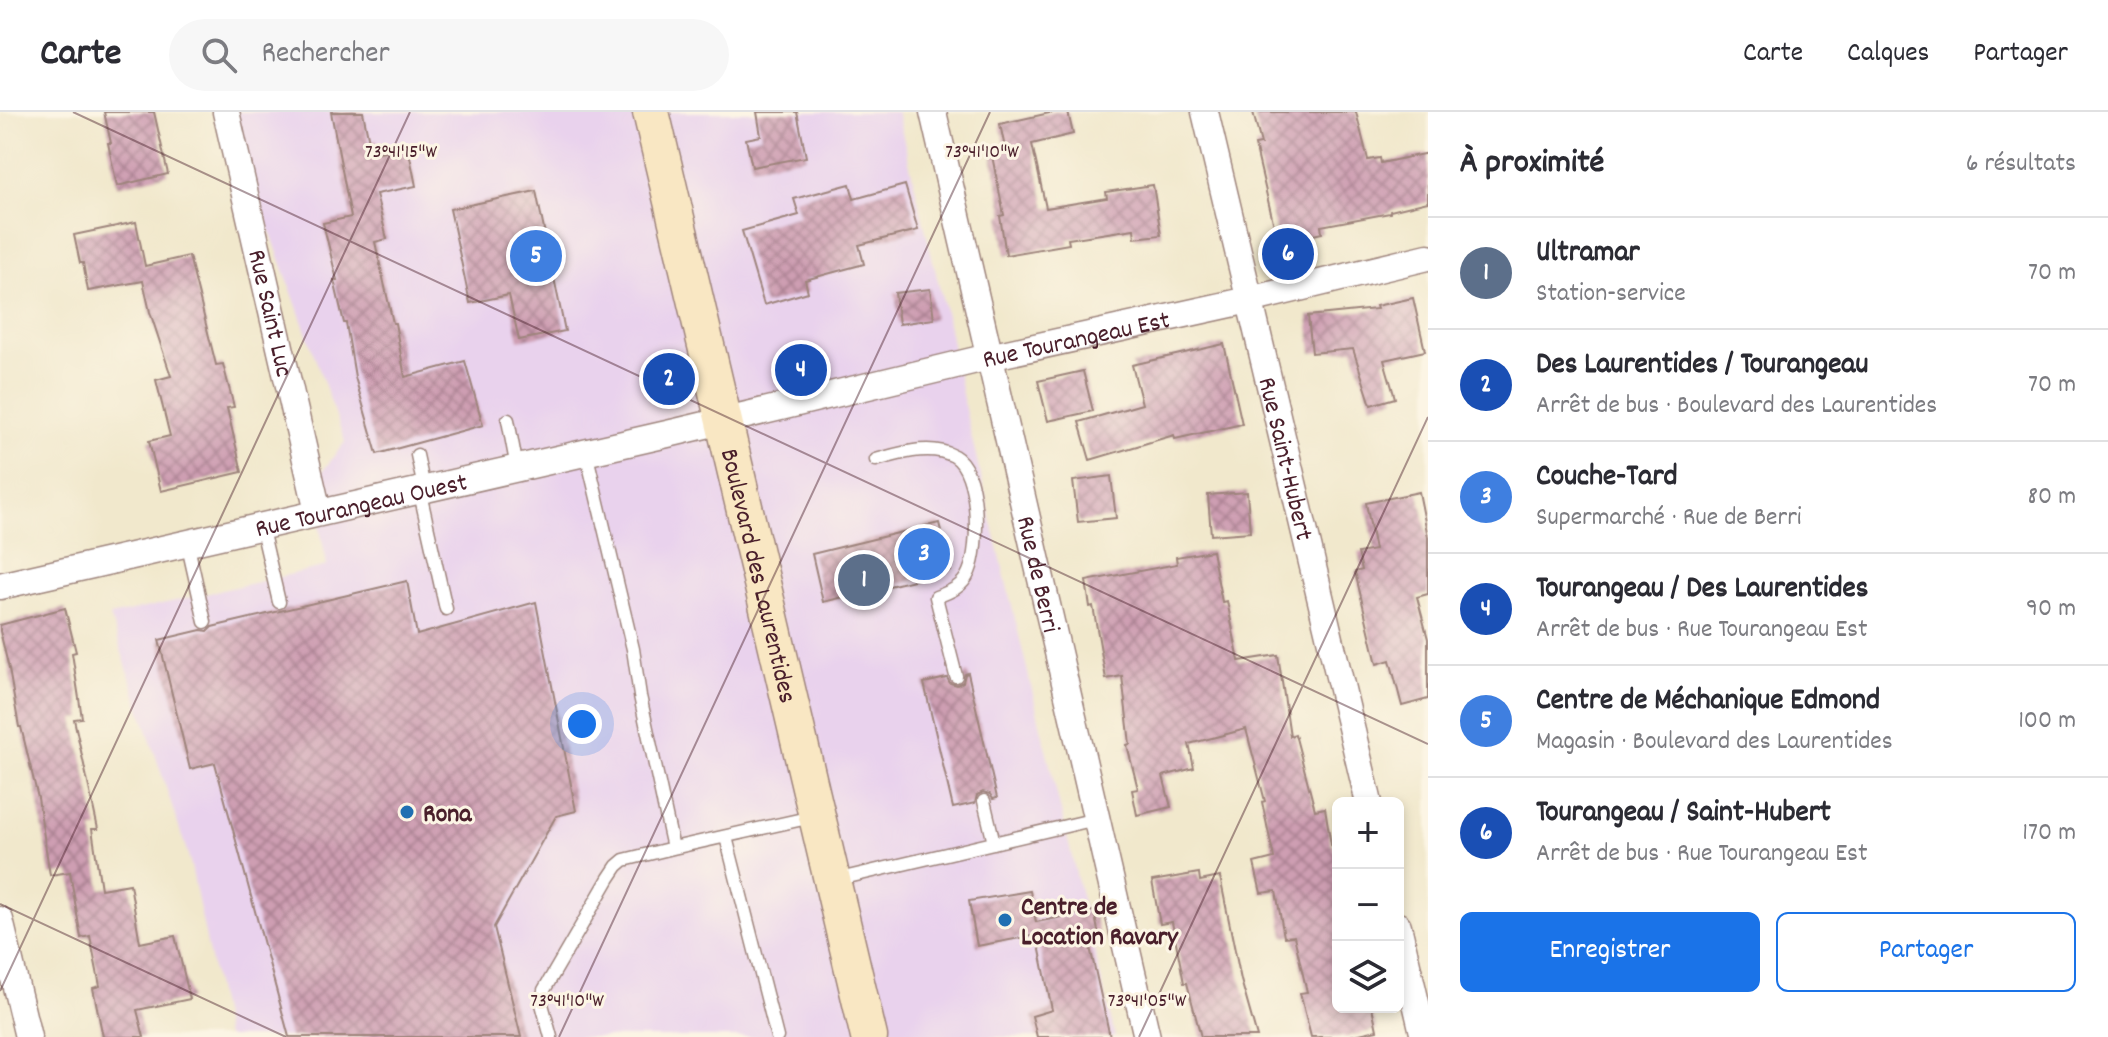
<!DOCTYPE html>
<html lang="fr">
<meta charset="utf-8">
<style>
body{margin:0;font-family:Dekko,sans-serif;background:#f7f7f7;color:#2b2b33}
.controls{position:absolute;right:24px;bottom:24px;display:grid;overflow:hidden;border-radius:12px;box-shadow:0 4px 12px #0003}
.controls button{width:72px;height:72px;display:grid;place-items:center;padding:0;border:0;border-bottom:2px solid #e1e1e2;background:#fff;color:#2b2b33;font:40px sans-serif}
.you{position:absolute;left:582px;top:612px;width:28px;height:28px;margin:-20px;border:6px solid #fff;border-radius:50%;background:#1a73e8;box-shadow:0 0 0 12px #1a73e833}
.badge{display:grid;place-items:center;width:52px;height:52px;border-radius:50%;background:#1a73e8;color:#fff;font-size:26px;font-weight:700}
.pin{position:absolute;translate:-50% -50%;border:4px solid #fff;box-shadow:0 2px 8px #0006}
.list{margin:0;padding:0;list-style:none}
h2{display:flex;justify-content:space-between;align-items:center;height:104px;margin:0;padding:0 32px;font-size:34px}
h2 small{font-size:26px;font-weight:400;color:#7c7c81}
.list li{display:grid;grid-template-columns:52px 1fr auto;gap:24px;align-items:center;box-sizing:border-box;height:112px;padding:0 32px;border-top:2px solid #e1e1e2}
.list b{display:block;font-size:30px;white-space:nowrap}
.list p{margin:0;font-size:26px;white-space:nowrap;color:#7c7c81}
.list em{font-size:26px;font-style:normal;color:#7c7c81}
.actions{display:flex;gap:16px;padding:24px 32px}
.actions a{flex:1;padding:18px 0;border:2px solid #1a73e8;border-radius:12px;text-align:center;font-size:28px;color:#1a73e8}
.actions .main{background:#1a73e8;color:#fff}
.icon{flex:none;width:44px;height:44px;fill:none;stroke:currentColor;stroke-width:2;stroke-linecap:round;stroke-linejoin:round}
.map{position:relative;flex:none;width:1428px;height:925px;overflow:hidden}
header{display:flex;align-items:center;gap:48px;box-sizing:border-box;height:112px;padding:0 40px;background:#fff;border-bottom:2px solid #e1e1e2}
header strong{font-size:38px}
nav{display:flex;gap:44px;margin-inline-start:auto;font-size:28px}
.search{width:560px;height:72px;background:#f7f7f7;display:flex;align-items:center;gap:20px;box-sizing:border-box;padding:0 28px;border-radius:44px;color:#7c7c81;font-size:30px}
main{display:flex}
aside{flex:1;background:#fff}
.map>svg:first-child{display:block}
.built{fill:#e9d2ed}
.building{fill:url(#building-cross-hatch)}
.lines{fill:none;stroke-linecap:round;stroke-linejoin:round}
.service-casing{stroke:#9e847c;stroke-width:15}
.minor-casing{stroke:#9e847c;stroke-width:29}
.secondary-casing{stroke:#9e847c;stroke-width:39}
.service{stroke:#fff;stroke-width:12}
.minor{stroke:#fff;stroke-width:26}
.secondary{stroke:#f9e7c3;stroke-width:36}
.ticks{fill:none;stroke:#4a1f2b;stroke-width:2;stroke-opacity:0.45}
.poi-dot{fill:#1f6fb2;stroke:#fcf5e5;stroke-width:3}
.labels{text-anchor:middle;stroke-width:6;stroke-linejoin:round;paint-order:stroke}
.street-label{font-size:26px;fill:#4a1f2b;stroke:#fcf5e5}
.poi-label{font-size:26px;font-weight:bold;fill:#4a1f2b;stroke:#fcf5e5;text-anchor:start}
.ticks-label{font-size:20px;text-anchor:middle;fill:#4a1f2b;stroke:#fcf5e5;stroke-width:6;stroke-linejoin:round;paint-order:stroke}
</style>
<header>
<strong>Carte</strong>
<div class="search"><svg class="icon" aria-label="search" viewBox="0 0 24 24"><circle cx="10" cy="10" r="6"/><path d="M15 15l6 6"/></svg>Rechercher</div>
<nav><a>Carte</a><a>Calques</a><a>Partager</a></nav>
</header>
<main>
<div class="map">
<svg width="1428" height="925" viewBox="0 0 1428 925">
<defs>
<pattern id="building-cross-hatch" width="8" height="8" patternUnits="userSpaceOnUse" patternTransform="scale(2)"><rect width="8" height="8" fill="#ce9eb2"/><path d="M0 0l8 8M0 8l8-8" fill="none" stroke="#a98091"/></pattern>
</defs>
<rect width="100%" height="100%" fill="#fcf5e5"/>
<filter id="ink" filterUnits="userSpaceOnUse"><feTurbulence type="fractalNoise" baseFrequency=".0125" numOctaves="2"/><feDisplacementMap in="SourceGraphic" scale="16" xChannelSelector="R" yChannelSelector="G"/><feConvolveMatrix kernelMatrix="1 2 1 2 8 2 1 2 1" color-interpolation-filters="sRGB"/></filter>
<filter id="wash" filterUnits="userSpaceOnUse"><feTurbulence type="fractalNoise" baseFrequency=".006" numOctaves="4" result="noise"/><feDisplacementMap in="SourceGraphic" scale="32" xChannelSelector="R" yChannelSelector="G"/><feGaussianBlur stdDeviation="1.8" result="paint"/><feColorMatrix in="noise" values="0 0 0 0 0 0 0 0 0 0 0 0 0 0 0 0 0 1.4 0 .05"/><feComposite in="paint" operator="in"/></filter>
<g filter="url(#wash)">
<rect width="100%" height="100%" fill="#f1e8cc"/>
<path class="built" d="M 228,0 L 897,0 L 947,207 L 966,302 L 1115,925 L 226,925 L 190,749 L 110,504 L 327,454 L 312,373 L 345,330 Z"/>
<g id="blocks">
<path class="building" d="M 104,0 L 154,0 L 168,62 L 117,74 L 108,31 L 111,31 Z
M 331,0 L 363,0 L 369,30 L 377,28 L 379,40 L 408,35 L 416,74 L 376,82 L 387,127 L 375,130 L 393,211 L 395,211 L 405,265 L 465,249 L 483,313 L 377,342 L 355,265 L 346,211 L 344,211 L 334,168 L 337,168 L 323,111 L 351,105 Z
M 757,0 L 797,0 L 806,45 L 752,55 L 746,27 L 761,24 Z
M 1054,0 L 1068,0 L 1073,22 L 1032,32 L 1046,96 L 1107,86 L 1106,80 L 1153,73 L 1161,123 L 1135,126 L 1134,117 L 1068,127 L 1069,132 L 1006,143 L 1000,104 L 1004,103 L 991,39 L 1005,36 L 1000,12 Z
M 1253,0 L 1356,0 L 1368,48 L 1380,46 L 1381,51 L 1428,41 L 1428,90 L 1390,99 L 1390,101 L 1321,114 L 1322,121 L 1278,131 L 1255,33 L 1261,32 Z
M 850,72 L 854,87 L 905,73 L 918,118 L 859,133 L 864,152 L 805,168 L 808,180 L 764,193 L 742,119 L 799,103 L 794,87 Z
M 536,79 L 565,219 L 519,228 L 509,183 L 470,191 L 450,97 Z
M 136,110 L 145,154 L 189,144 L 216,253 L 223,252 L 234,295 L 227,296 L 242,360 L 161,379 L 149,329 L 170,324 L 156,268 L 171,264 L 150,200 L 143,169 L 88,179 L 83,151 L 80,151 L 74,123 Z
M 930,177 L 934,207 L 899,212 L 895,181 Z
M 1413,186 L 1425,239 L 1384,248 L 1395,286 L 1371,293 L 1353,237 L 1312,241 L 1308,204 L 1377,197 L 1376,194 Z
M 1224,232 L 1242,312 L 1175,327 L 1174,323 L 1090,348 L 1079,310 L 1142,292 L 1132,253 Z
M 1083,259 L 1093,299 L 1048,309 L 1038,269 Z
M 1111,364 L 1116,406 L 1078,410 L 1073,369 Z
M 1247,380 L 1250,420 L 1211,423 L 1208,383 Z
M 1419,380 L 1428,425 L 1428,482 L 1417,485 L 1428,527 L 1428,587 L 1402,594 L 1390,548 L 1377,552 L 1355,460 L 1362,458 L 1358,441 L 1375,438 L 1366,391 Z
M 939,411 L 951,459 L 823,490 L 812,442 Z
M 1212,439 L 1222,490 L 1227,489 L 1239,549 L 1278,543 L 1290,624 L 1295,622 L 1315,698 L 1325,696 L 1331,733 L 1333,732 L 1338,753 L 1338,895 L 1372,895 L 1377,918 L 1346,925 L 1311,925 L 1300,881 L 1307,880 L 1294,824 L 1284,825 L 1276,779 L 1261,781 L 1254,751 L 1274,746 L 1262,690 L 1265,689 L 1246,617 L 1189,632 L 1194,656 L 1163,664 L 1171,695 L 1137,703 L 1132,678 L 1138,677 L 1127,633 L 1130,632 L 1122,564 L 1106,567 L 1093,494 L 1090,495 L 1086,469 L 1177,452 L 1176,445 Z
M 407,469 L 417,523 L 536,490 L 576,699 L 556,704 L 494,815 L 521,925 L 289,925 L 215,651 L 190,657 L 159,528 L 201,518 L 208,519 L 212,515 Z
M 65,496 L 76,540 L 72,541 L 82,606 L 74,607 L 98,717 L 92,717 L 101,777 L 130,772 L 140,831 L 175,824 L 190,887 L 137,898 L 144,925 L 103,925 L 93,876 L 100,874 L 90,824 L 81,826 L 70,760 L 50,763 L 38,686 L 21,615 L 19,615 L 9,557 L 0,519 L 0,513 Z
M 968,561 L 997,686 L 993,687 L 990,682 L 983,680 L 977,683 L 975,691 L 953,696 L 924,571 L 947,566 L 950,571 L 957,573 L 963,570 L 965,562 Z
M 1199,761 L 1200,769 L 1220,765 L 1241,868 L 1257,925 L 1201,925 L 1187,871 L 1184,871 L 1172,810 L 1160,812 L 1152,769 Z
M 1030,779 L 1036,810 L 1094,799 L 1099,824 L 1088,826 L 1110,925 L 1037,925 L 1032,904 L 1052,898 L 1037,823 L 977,834 L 969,789 Z"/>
</g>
</g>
<g filter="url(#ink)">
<use href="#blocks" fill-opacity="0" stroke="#9e847c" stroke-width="2"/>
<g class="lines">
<g class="service-casing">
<path id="service" d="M 508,308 L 517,356
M 586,340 L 633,537 L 640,584 L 673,736 L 812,705
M 417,343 L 424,376
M 876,348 C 899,342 930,331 954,344 C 980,359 980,435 969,460 C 963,475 950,480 936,485 L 956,564
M 419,377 L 446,497
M 261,413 L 279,490
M 187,430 L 205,510
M 984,689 L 994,731
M 726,725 L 777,925
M 835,768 L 1096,707
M 551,925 L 542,892 L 544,878 L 609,766 L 617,754 L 624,748 L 673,736"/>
</g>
<g class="minor-casing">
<g id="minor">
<path id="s1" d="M 226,0 L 318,400"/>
<path id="s2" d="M 933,0 L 1147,925"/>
<path id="s3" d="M 1205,0 L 1369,691"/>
<path id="s4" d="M 0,474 L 676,320 L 989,245 L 1249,188 L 1428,145"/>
<path d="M 0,808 L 28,925"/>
<path d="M 1398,814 L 1424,925"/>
</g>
</g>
<g class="secondary-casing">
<g id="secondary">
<path id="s5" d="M 651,0 L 869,925"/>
</g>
</g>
<use href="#service" class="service"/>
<use href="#minor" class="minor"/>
<use href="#secondary" class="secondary"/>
</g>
</g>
<path class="ticks" d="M 73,0 L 1428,632M 0,792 L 286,925M 0,879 L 410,0M 559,925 L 990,0M 1139,925 L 1428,305"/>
<g class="poi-dot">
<circle cx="407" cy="700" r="8"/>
<circle cx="1005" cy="808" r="8"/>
</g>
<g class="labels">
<g class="street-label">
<text dy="9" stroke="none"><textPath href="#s1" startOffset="206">Rue Saint Luc</textPath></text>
<text dy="9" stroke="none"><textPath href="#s4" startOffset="1104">Rue Tourangeau Est</textPath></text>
<text dy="9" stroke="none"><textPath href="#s3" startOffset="356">Rue Saint-Hubert</textPath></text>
<text dy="9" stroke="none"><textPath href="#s4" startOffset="370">Rue Tourangeau Ouest</textPath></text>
<text dy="9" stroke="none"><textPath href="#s5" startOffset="476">Boulevard des Laurentides</textPath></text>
<text dy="9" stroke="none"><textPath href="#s2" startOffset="474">Rue de Berri</textPath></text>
</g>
<g class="poi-label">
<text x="423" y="709">Rona</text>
<text x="1021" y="802">Centre de<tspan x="1021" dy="30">Location Ravary</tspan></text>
</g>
</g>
<g class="ticks-label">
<text x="401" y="45">73°41'15"W</text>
<text x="982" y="45">73°41'10"W</text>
<text x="567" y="894">73°41'10"W</text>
<text x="1147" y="894">73°41'05"W</text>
</g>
</svg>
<div class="controls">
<button>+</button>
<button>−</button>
<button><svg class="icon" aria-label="layers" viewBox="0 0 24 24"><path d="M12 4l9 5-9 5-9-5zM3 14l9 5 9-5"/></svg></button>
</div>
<div class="you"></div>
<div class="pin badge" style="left:864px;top:468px;background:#5c6f8a">1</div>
<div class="pin badge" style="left:669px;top:267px;background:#1a4fb4">2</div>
<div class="pin badge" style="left:924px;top:442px;background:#3f7fe0">3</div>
<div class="pin badge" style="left:801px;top:258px;background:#1a4fb4">4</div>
<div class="pin badge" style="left:536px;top:144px;background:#3f7fe0">5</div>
<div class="pin badge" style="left:1288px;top:142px;background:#1a4fb4">6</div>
</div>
<aside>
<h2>À proximité<small>6 résultats</small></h2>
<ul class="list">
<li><span class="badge" style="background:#5c6f8a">1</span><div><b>Ultramar</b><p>Station-service</p></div><em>70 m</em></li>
<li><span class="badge" style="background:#1a4fb4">2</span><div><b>Des Laurentides / Tourangeau</b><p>Arrêt de bus · Boulevard des Laurentides</p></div><em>70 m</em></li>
<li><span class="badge" style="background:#3f7fe0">3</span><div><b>Couche-Tard</b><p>Supermarché · Rue de Berri</p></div><em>80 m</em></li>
<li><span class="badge" style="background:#1a4fb4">4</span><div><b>Tourangeau / Des Laurentides</b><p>Arrêt de bus · Rue Tourangeau Est</p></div><em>90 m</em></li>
<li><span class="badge" style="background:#3f7fe0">5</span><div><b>Centre de Méchanique Edmond</b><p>Magasin · Boulevard des Laurentides</p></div><em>100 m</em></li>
<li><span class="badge" style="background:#1a4fb4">6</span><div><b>Tourangeau / Saint-Hubert</b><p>Arrêt de bus · Rue Tourangeau Est</p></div><em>170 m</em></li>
</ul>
<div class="actions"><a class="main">Enregistrer</a><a>Partager</a></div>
</aside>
</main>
